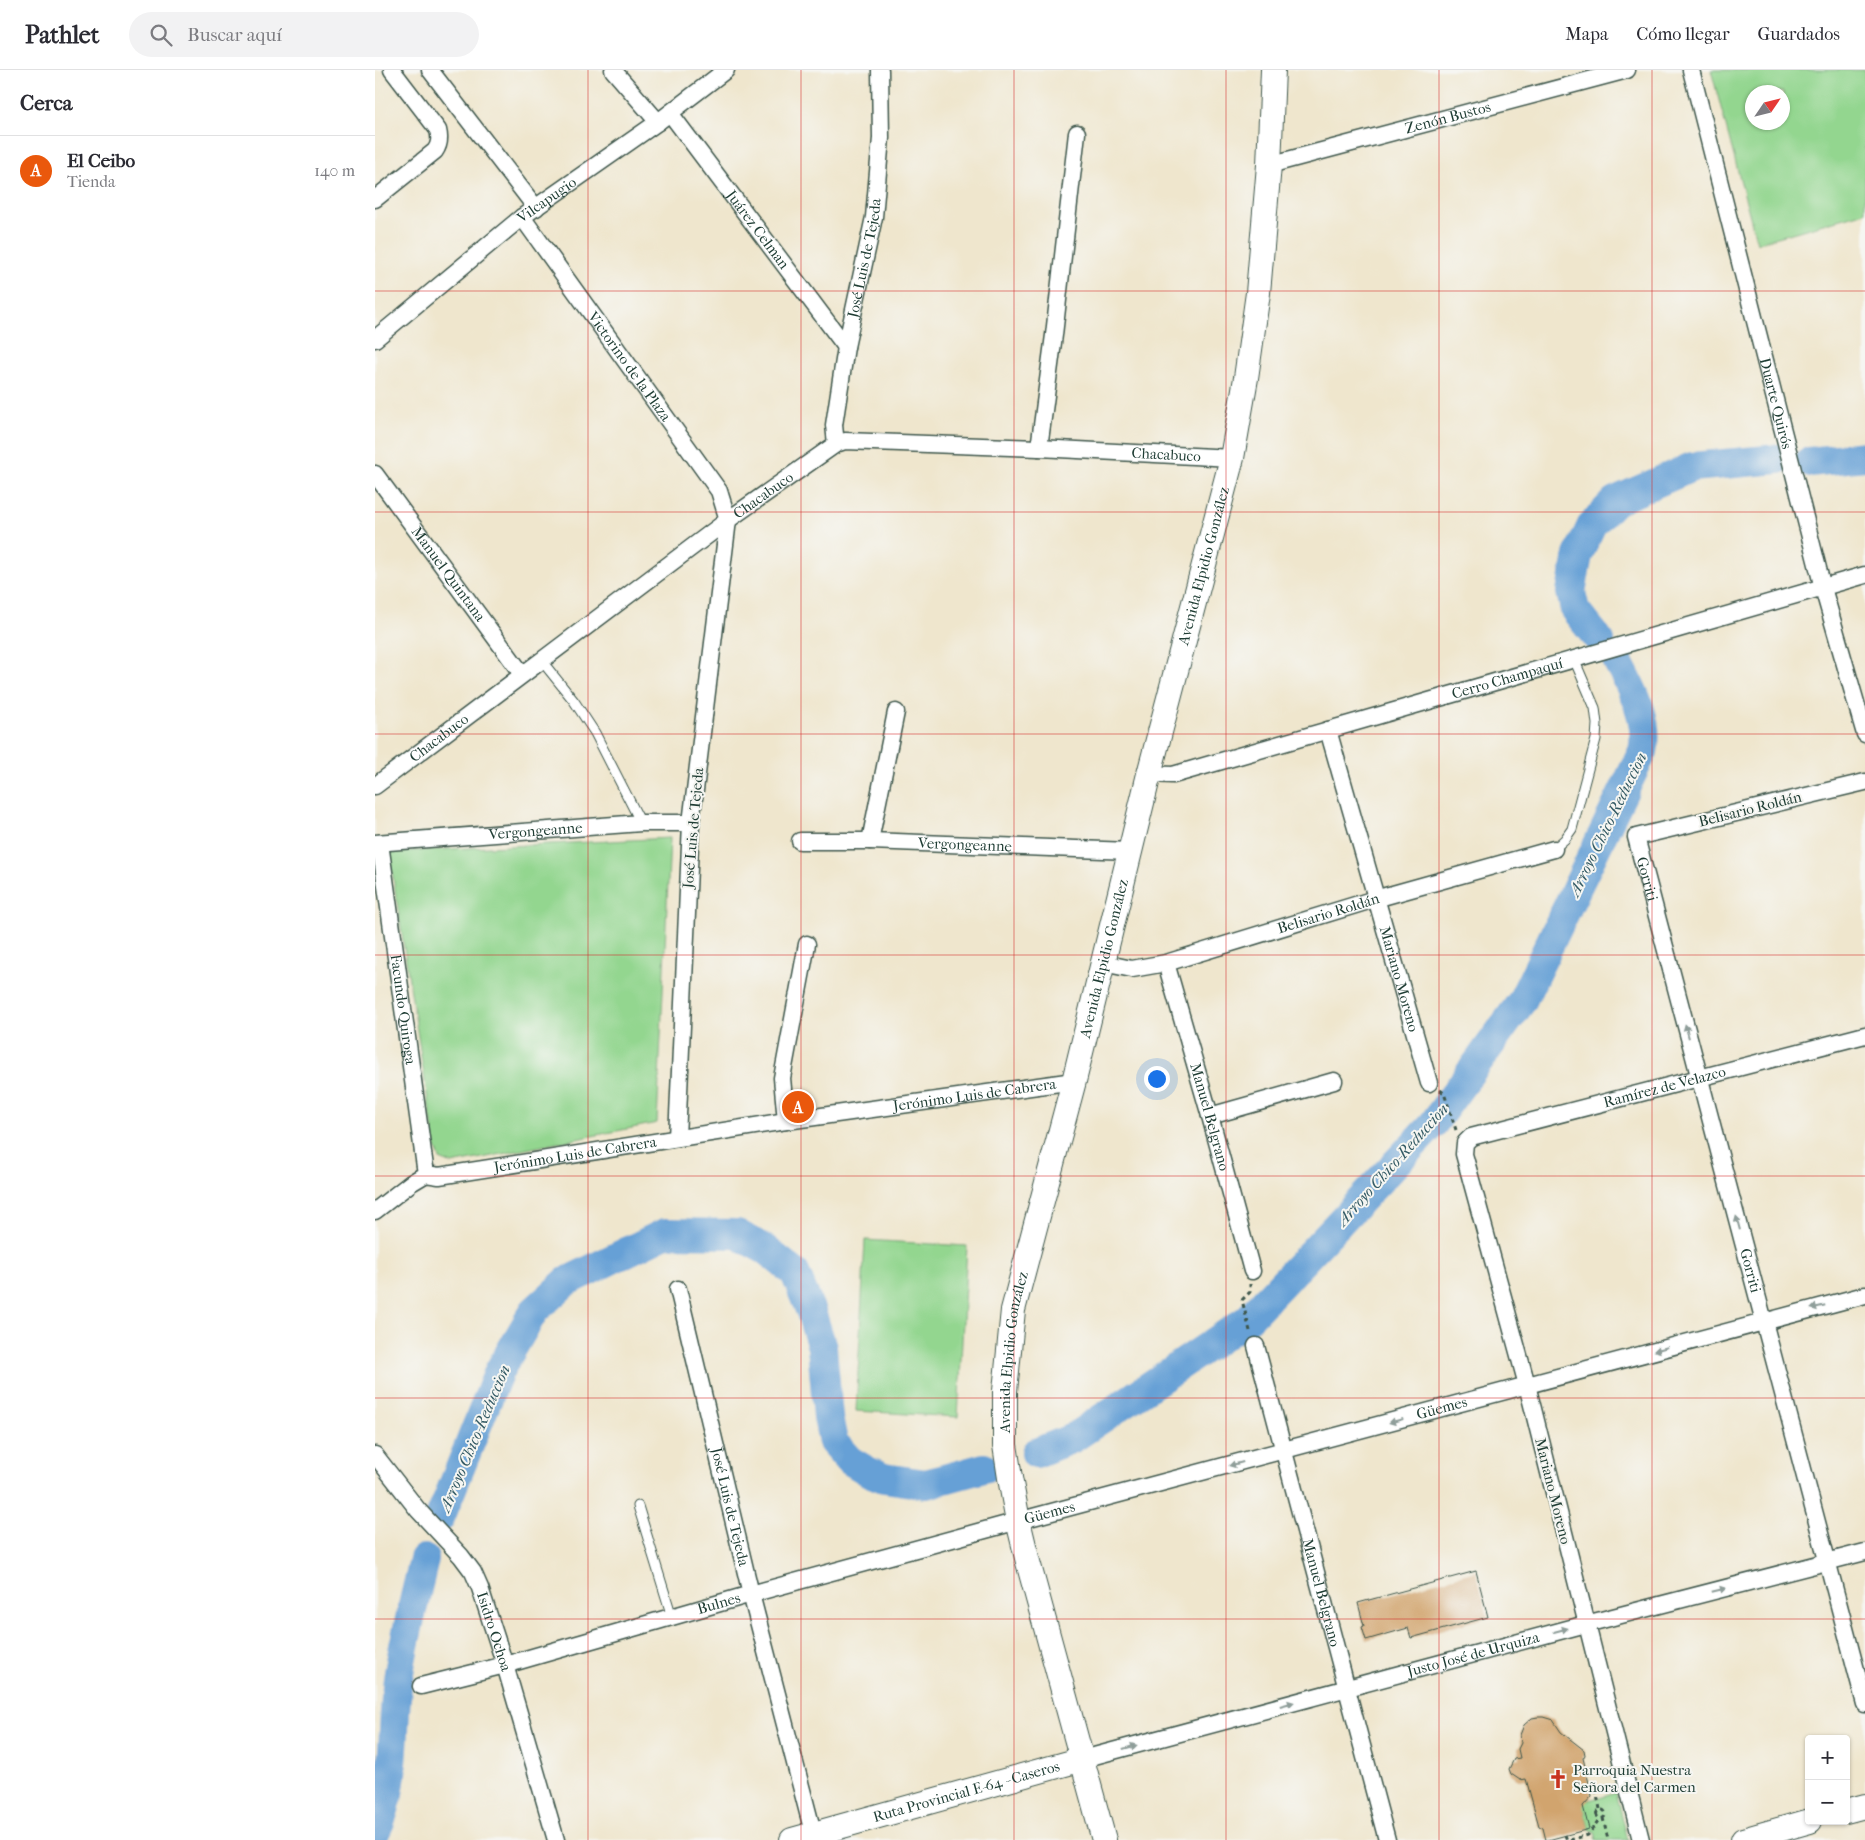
<!DOCTYPE html>
<html lang="es">
<meta charset="utf-8">
<style>
body{margin:0;font-family:"IM FELL French Canon",serif;background:#f2f2f3;color:#2b2b33}
.controls{position:absolute;right:15px;bottom:15px;display:grid;overflow:hidden;border-radius:5px;box-shadow:0 1px 4px #0004}
.controls button{width:45px;height:45px;display:grid;place-items:center;padding:0;border:0;border-bottom:1px solid #e1e1e2;background:#fff;color:#2b2b33;font:25px sans-serif}
.compass{position:absolute;left:1370px;top:15px;width:45px;height:45px;border-radius:50%;background:#fff;box-shadow:0 1px 4px #0004;rotate:55deg}
.you{position:absolute;left:781px;top:1008px;width:18px;height:18px;margin:-12px;border:4px solid #fff;border-radius:50%;background:#1a73e8;box-shadow:0 0 0 8px #1a73e833}
.badge{display:grid;place-items:center;width:32px;height:32px;border-radius:50%;background:#ea580c;color:#fff;font-size:16px;font-weight:700}
.pin{position:absolute;translate:-50% -50%;border:2px solid #fff;box-shadow:0 1px 5px #0006}
.list{margin:0;padding:0;list-style:none}
h2{display:flex;justify-content:space-between;align-items:center;height:65px;margin:0;padding:0 20px;font-size:21px}
h2 small{font-size:16px;font-weight:400;color:#7c7c81}
.list li{display:grid;grid-template-columns:32px 1fr auto;gap:15px;align-items:center;box-sizing:border-box;height:70px;padding:0 20px;border-top:1px solid #e1e1e2}
.list b{display:block;font-size:19px;white-space:nowrap}
.list p{margin:0;font-size:16px;white-space:nowrap;color:#7c7c81}
.list em{font-size:16px;font-style:normal;color:#7c7c81}
.icon{flex:none;width:28px;height:28px;fill:none;stroke:currentColor;stroke-width:2;stroke-linecap:round;stroke-linejoin:round}
.map{position:relative;flex:none;width:1490px;height:1770px;overflow:hidden}
header{display:flex;align-items:center;gap:30px;box-sizing:border-box;height:70px;padding:0 25px;background:#fff;border-bottom:1px solid #e1e1e2}
header strong{font-size:24px}
nav{display:flex;gap:28px;margin-inline-start:auto;font-size:18px}
.search{width:350px;height:45px;background:#f2f2f3;display:flex;align-items:center;gap:12px;box-sizing:border-box;padding:0 18px;border-radius:28px;color:#7c7c81;font-size:19px}
main{display:flex}
aside{flex:1;background:#fff}
.map>svg:first-child{display:block}
.green{fill:#93d68f;stroke:#598a62;fill-rule:evenodd}
.lines{fill:none;stroke-linecap:round;stroke-linejoin:round}
.river{stroke:#66a0d6;stroke-width:30}
.building{fill:#d1a46e}
.service-casing{stroke:#3e564b;stroke-width:11}
.minor-casing{stroke:#3e564b;stroke-width:19}
.secondary-casing{stroke:#3e564b;stroke-width:26}
.path{stroke:#3e564b;stroke-width:3;stroke-dasharray:4 4;stroke-linecap:butt}
.service{stroke:#fff;stroke-width:9}
.minor{stroke:#fff;stroke-width:16}
.secondary{stroke:#fff;stroke-width:24}
.oneway{fill:#8f9e9a}
.grid{fill:none;stroke:#d62828;stroke-width:1;stroke-opacity:0.55}
.labels{text-anchor:middle;stroke-width:4;stroke-linejoin:round;paint-order:stroke}
.street-label{font-size:15px;fill:#1f3d34;stroke:#f6f6f2}
.poi-label{font-size:15px;fill:#1f3d34;stroke:#f6f6f2;text-anchor:start}
.water-label{font-size:16px;font-style:italic;fill:#345b65;stroke:#f6f6f2}
</style>
<header>
<strong>Pathlet</strong>
<div class="search"><svg class="icon" aria-label="search" viewBox="0 0 24 24"><circle cx="10" cy="10" r="6"/><path d="M15 15l6 6"/></svg>Buscar aquí</div>
<nav><a>Mapa</a><a>Cómo llegar</a><a>Guardados</a></nav>
</header>
<main>
<aside>
<h2>Cerca<small></small></h2>
<ul class="list">
<li><span class="badge">A</span><div><b>El Ceibo</b><p>Tienda</p></div><em>140 m</em></li>
</ul>
</aside>
<div class="map">
<svg width="1490" height="1770" viewBox="0 0 1490 1770">
<rect width="100%" height="100%" fill="#f6f6f2"/>
<filter id="ink" filterUnits="userSpaceOnUse"><feTurbulence type="fractalNoise" baseFrequency=".02" numOctaves="2"/><feDisplacementMap in="SourceGraphic" scale="10" xChannelSelector="R" yChannelSelector="G"/><feConvolveMatrix kernelMatrix="1 2 1 2 8 2 1 2 1" color-interpolation-filters="sRGB"/></filter>
<filter id="wash" filterUnits="userSpaceOnUse"><feTurbulence type="fractalNoise" baseFrequency=".0096" numOctaves="4" result="noise"/><feDisplacementMap in="SourceGraphic" scale="20" xChannelSelector="R" yChannelSelector="G"/><feGaussianBlur stdDeviation="1.12" result="paint"/><feColorMatrix in="noise" values="0 0 0 0 0 0 0 0 0 0 0 0 0 0 0 0 0 1.4 0 .05"/><feComposite in="paint" operator="in"/></filter>
<g filter="url(#wash)">
<rect width="100%" height="100%" fill="#efe6cd"/>
<path class="green" d="M 1336,0 L 1490,0 L 1490,142 L 1382,173 ZM 1408,22 L 1408,52 L 1378,52 L 1378,22 Z
M 295,768 L 282,1053 L 77,1094 L 65,1089 L 60,1075 L 14,782 Z
M 490,1170 L 592,1176 L 583,1347 L 481,1341 Z
M 1241,1722 L 1253,1770 L 1222,1770 L 1220,1762 L 1214,1759 L 1211,1747 L 1208,1748 L 1211,1743 L 1209,1740 L 1205,1737 L 1211,1731 Z"/>
<g class="lines">
<path class="river" d="M 1434,392 L 1490,386
M 1225,571 L 1200,540 L 1196,522 L 1203,485 L 1217,455 L 1240,431 L 1317,397 L 1403,389
M 661,1383 L 698,1368 L 872,1250 L 1058,1054 L 1147,931 L 1268,681 C 1275,649 1256,617 1242,590
M 65,1448 L 124,1301 L 159,1241 L 191,1212 L 290,1163 L 362,1164 L 391,1180 L 420,1203 L 436,1242 L 447,1277 L 453,1347 L 458,1372 L 474,1390 L 494,1402 L 509,1408 L 551,1414 L 609,1398
M 0,1762 C 23,1720 16,1656 23,1609 C 29,1569 40,1529 49,1489"/>
</g>
<g id="blocks">
<path class="building" d="M 1101,1501 L 1113,1547 L 1036,1568 L 1033,1558 L 991,1570 L 987,1557 L 989,1556 L 983,1533 Z
M 1163,1647 L 1168,1647 L 1178,1650 L 1186,1662 L 1209,1680 L 1210,1685 L 1208,1688 L 1217,1726 L 1208,1736 L 1214,1759 L 1173,1770 L 1171,1770 L 1168,1758 L 1164,1756 L 1151,1709 L 1145,1710 L 1136,1704 L 1134,1699 L 1139,1689 L 1145,1688 L 1143,1679 L 1146,1673 L 1145,1665 L 1149,1655 L 1157,1648 Z"/>
</g>
</g>
<g filter="url(#ink)">
<use href="#blocks" fill-opacity="0" stroke="#3e564b" stroke-width="1"/>
<g class="lines">
<g class="service-casing">
<path id="service" d="M 166,590 L 199,631 L 220,663 L 266,753
M 1179,779 L 1190,769 L 1197,759 L 1221,669 L 1222,654 L 1220,638 L 1199,589
M 263,1436 L 297,1547"/>
</g>
<g class="minor-casing">
<g id="minor">
<path d="M 55,0 L 161,138"/>
<path d="M 238,0 L 283,52"/>
<path id="s1" d="M 1316,0 L 1448,518 L 1490,664"/>
<path id="s2" d="M 295,43 L 471,277"/>
<path id="s3" d="M 894,95 L 1252,0"/>
<path d="M 0,129 L 60,81 C 65,74 65,68 63,60 L 17,0"/>
<path id="s4" d="M 147,147 L 344,421 L 353,450 L 316,753 L 302,1068"/>
<path id="s5" d="M 0,269 L 147,147 L 283,52 L 351,0"/>
<path id="s6" d="M 461,374 L 459,355 L 471,277 L 499,147 L 506,68 L 505,0"/>
<path d="M 664,378 L 679,265 L 702,63"/>
<path id="s7" d="M 0,404 L 147,604"/>
<path id="s8" d="M 953,660 L 1054,1013"/>
<path id="s9" d="M 774,704 L 798,705 L 1490,505"/>
<path id="s10" d="M 1490,712 L 1261,767 L 1490,1634"/>
<path id="s11" d="M 0,716 L 353,450 L 461,374 L 470,371 L 664,378 L 857,388"/>
<path id="s12" d="M 425,771 L 495,771 L 755,781"/>
<path d="M 495,771 L 521,642"/>
<path id="s13" d="M 0,773 L 266,753 L 316,753"/>
<path id="s14" d="M 5,773 L 51,1104"/>
<path id="s15" d="M 728,893 L 757,899 L 791,893 L 1000,829 L 1179,779"/>
<path id="s16" d="M 791,893 L 835,1046 L 877,1201"/>
<path d="M 835,1046 L 959,1011"/>
<path d="M 411,1051 L 407,1008 L 432,874"/>
<path id="s17" d="M 0,1141 L 36,1113 L 51,1104 L 64,1106 L 411,1051 L 699,1011"/>
<path id="s18" d="M 303,1219 L 376,1524 L 440,1770"/>
<path id="s19" d="M 881,1276 L 1012,1770"/>
<path id="s20" d="M 0,1385 L 43,1440 L 86,1486 L 98,1502 L 105,1518 L 130,1595 L 181,1770"/>
<path id="s21" d="M 46,1616 L 130,1595 L 376,1524 L 643,1451 L 1490,1225"/>
<path id="s22" d="M 708,1689 L 1211,1554 L 1490,1482"/>
<path id="s23" d="M 1266,1770 L 1152,1315 L 1089,1084 L 1090,1073 L 1096,1067 L 1490,965"/>
</g>
</g>
<g class="secondary-casing">
<g id="secondary">
<path d="M 1471,1741 L 1490,1736"/>
<path id="s24" d="M 417,1770 L 708,1689"/>
<path id="s25" d="M 729,1770 L 653,1492 L 643,1451 L 635,1408 L 630,1375 L 630,1321 L 638,1240 L 699,1011 L 774,704 L 857,388 L 871,308 L 883,223 L 894,95 L 898,0"/>
<path d="M 1368,1770 L 1435,1751"/>
</g>
</g>
<path class="path" d="M 1065,1020 L 1069,1023 L 1081,1060
M 875,1261 L 867,1230 L 875,1222 L 875,1214
M 1225,1739 L 1221,1721 L 1237,1717
M1221.5 1744a4.5 4.5 0 1 1 9 0a4.5 4.5 0 1 1-9 0Z
M 1228,1748 L 1233,1770
M 1190,1765 L 1192,1770
M 1195,1770 L 1213,1765 L 1225,1748"/>
<use href="#service" class="service"/>
<use href="#minor" class="minor"/>
<use href="#secondary" class="secondary"/>
</g>
<defs><path id="oneway-solid" d="M-6-.8H1V-3.2L6.5 0L1 3.2V.8H-6Z" transform="scale(1.25)"/></defs>
<g class="oneway">
<use href="#oneway-solid" transform="translate(1312 961) rotate(-105)"/>
<use href="#oneway-solid" transform="translate(1363 1153) rotate(-105)"/>
<use href="#oneway-solid" transform="translate(1443 1237) rotate(166)"/>
<use href="#oneway-solid" transform="translate(1286 1279) rotate(165)"/>
<use href="#oneway-solid" transform="translate(1021 1351) rotate(165)"/>
<use href="#oneway-solid" transform="translate(861 1394) rotate(165)"/>
<use href="#oneway-solid" transform="translate(1344 1520) rotate(-14)"/>
<use href="#oneway-solid" transform="translate(1186 1560) rotate(-15)"/>
<use href="#oneway-solid" transform="translate(912 1634) rotate(-15)"/>
<use href="#oneway-solid" transform="translate(755 1677) rotate(-15)"/>
</g>
</g>
<path class="grid" d="M 213,0 L 213,1770M 426,0 L 426,1770M 639,0 L 639,1770M 851,0 L 851,1770M 1064,0 L 1064,1770M 1277,0 L 1277,1770M 0,221 L 1490,221M 0,442 L 1490,442M 0,664 L 1490,664M 0,885 L 1490,885M 0,1106 L 1490,1106M 0,1328 L 1490,1328M 0,1549 L 1490,1549"/>
<defs>
<g id="church-bare" transform="scale(1.5)"><path d="M-1.2-6h2.4v3.5h3.3v2.4h-3.3V6h-2.4V-.1h-3.3v-2.4h3.3Z" fill="#c8321e" stroke="#f6f6f2" stroke-width="2.5" paint-order="stroke"/></g>
</defs>
<g fill-rule="evenodd">
<use href="#church-bare" x="1183" y="1709"/>
</g>
<g class="labels">
<g class="street-label">
<text dy="5" stroke="none"><textPath href="#s3" startOffset="185">Zenón Bustos</textPath></text>
<text dy="5" stroke="none"><textPath href="#s5" startOffset="221">Vilcapugio</textPath></text>
<text dy="5" stroke="none"><textPath href="#s2" startOffset="146">Juárez Celman</textPath></text>
<text dy="5" stroke="none"><textPath href="#s6" startOffset="189">José Luis de Tejeda</textPath></text>
<text dy="5" stroke="none"><textPath href="#s4" startOffset="184">Victorino de la Plaza</textPath></text>
<text dy="5" stroke="none"><textPath href="#s1" startOffset="344">Duarte Quirós</textPath></text>
<text dy="5" stroke="none"><textPath href="#s11" startOffset="905">Chacabuco</textPath></text>
<text dy="5" stroke="none"><textPath href="#s11" startOffset="485">Chacabuco</textPath></text>
<text dy="5" stroke="none"><textPath href="#s25" startOffset="1311">Avenida Elpidio González</textPath></text>
<text dy="5" stroke="none"><textPath href="#s7" startOffset="124">Manuel Quintana</textPath></text>
<text dy="5" stroke="none"><textPath href="#s9" startOffset="372">Cerro Champaquí</textPath></text>
<text dy="5" stroke="none"><textPath href="#s11" startOffset="80">Chacabuco</textPath></text>
<text transform="translate(1375 739) rotate(-14)" y="5">Belisario Roldán</text>
<text transform="translate(318 758) rotate(-85)" y="5">José Luis de Tejeda</text>
<text dy="5" stroke="none"><textPath href="#s13" startOffset="161">Vergongeanne</textPath></text>
<text dy="5" stroke="none"><textPath href="#s12" startOffset="165">Vergongeanne</textPath></text>
<text dy="5" stroke="none"><textPath href="#s10" startOffset="279">Gorriti</textPath></text>
<text dy="5" stroke="none"><textPath href="#s15" startOffset="234">Belisario Roldán</textPath></text>
<text dy="5" stroke="none"><textPath href="#s25" startOffset="906">Avenida Elpidio González</textPath></text>
<text dy="5" stroke="none"><textPath href="#s8" startOffset="259">Mariano Moreno</textPath></text>
<text dy="5" stroke="none"><textPath href="#s14" startOffset="168">Facundo Quiroga</textPath></text>
<text dy="5" stroke="none"><textPath href="#s23" startOffset="928">Ramírez de Velazco</textPath></text>
<text dy="5" stroke="none"><textPath href="#s17" startOffset="618">Jerónimo Luis de Cabrera</textPath></text>
<text dy="5" stroke="none"><textPath href="#s16" startOffset="160">Manuel Belgrano</textPath></text>
<text dy="5" stroke="none"><textPath href="#s17" startOffset="214">Jerónimo Luis de Cabrera</textPath></text>
<text dy="5" stroke="none"><textPath href="#s10" startOffset="684">Gorriti</textPath></text>
<text dy="5" stroke="none"><textPath href="#s25" startOffset="501">Avenida Elpidio González</textPath></text>
<text dy="5" stroke="none"><textPath href="#s21" startOffset="1058">Güemes</textPath></text>
<text transform="translate(1178 1421) rotate(76)" y="5">Mariano Moreno</text>
<text dy="5" stroke="none"><textPath href="#s18" startOffset="224">José Luis de Tejeda</textPath></text>
<text dy="5" stroke="none"><textPath href="#s21" startOffset="652">Güemes</textPath></text>
<text dy="5" stroke="none"><textPath href="#s19" startOffset="255">Manuel Belgrano</textPath></text>
<text dy="5" stroke="none"><textPath href="#s21" startOffset="309">Bulnes</textPath></text>
<text dy="5" stroke="none"><textPath href="#s20" startOffset="216">Isidro Ochoa</textPath></text>
<text dy="5" stroke="none"><textPath href="#s22" startOffset="404">Justo José de Urquiza</textPath></text>
<text dy="5" stroke="none"><textPath href="#s24" startOffset="181">Ruta Provincial E-64 - Caseros</textPath></text>
</g>
<g class="poi-label">
<text x="1198" y="1705">Parroquia Nuestra<tspan x="1198" dy="17">Señora del Carmen</tspan></text>
</g>
<g class="water-label">
<text transform="translate(1232 754) rotate(-64)" y="6">Arroyo Chico-Reduccion</text>
<text transform="translate(1017 1094) rotate(-48)" y="6">Arroyo Chico-Reduccion</text>
<text transform="translate(99 1368) rotate(-67)" y="6">Arroyo Chico-Reduccion</text>
</g>
</g>
</svg>
<div class="controls">
<button>+</button>
<button>−</button>
</div>
<svg class="compass" viewBox="-18 -18 36 36"><path d="M0-13l5 13h-10z" fill="#e53935"/><path d="M0 13l5-13h-10z" fill="#7c7c81"/></svg>
<div class="you"></div>
<div class="pin badge" style="left:423px;top:1037px">A</div>
</div>
</main>
